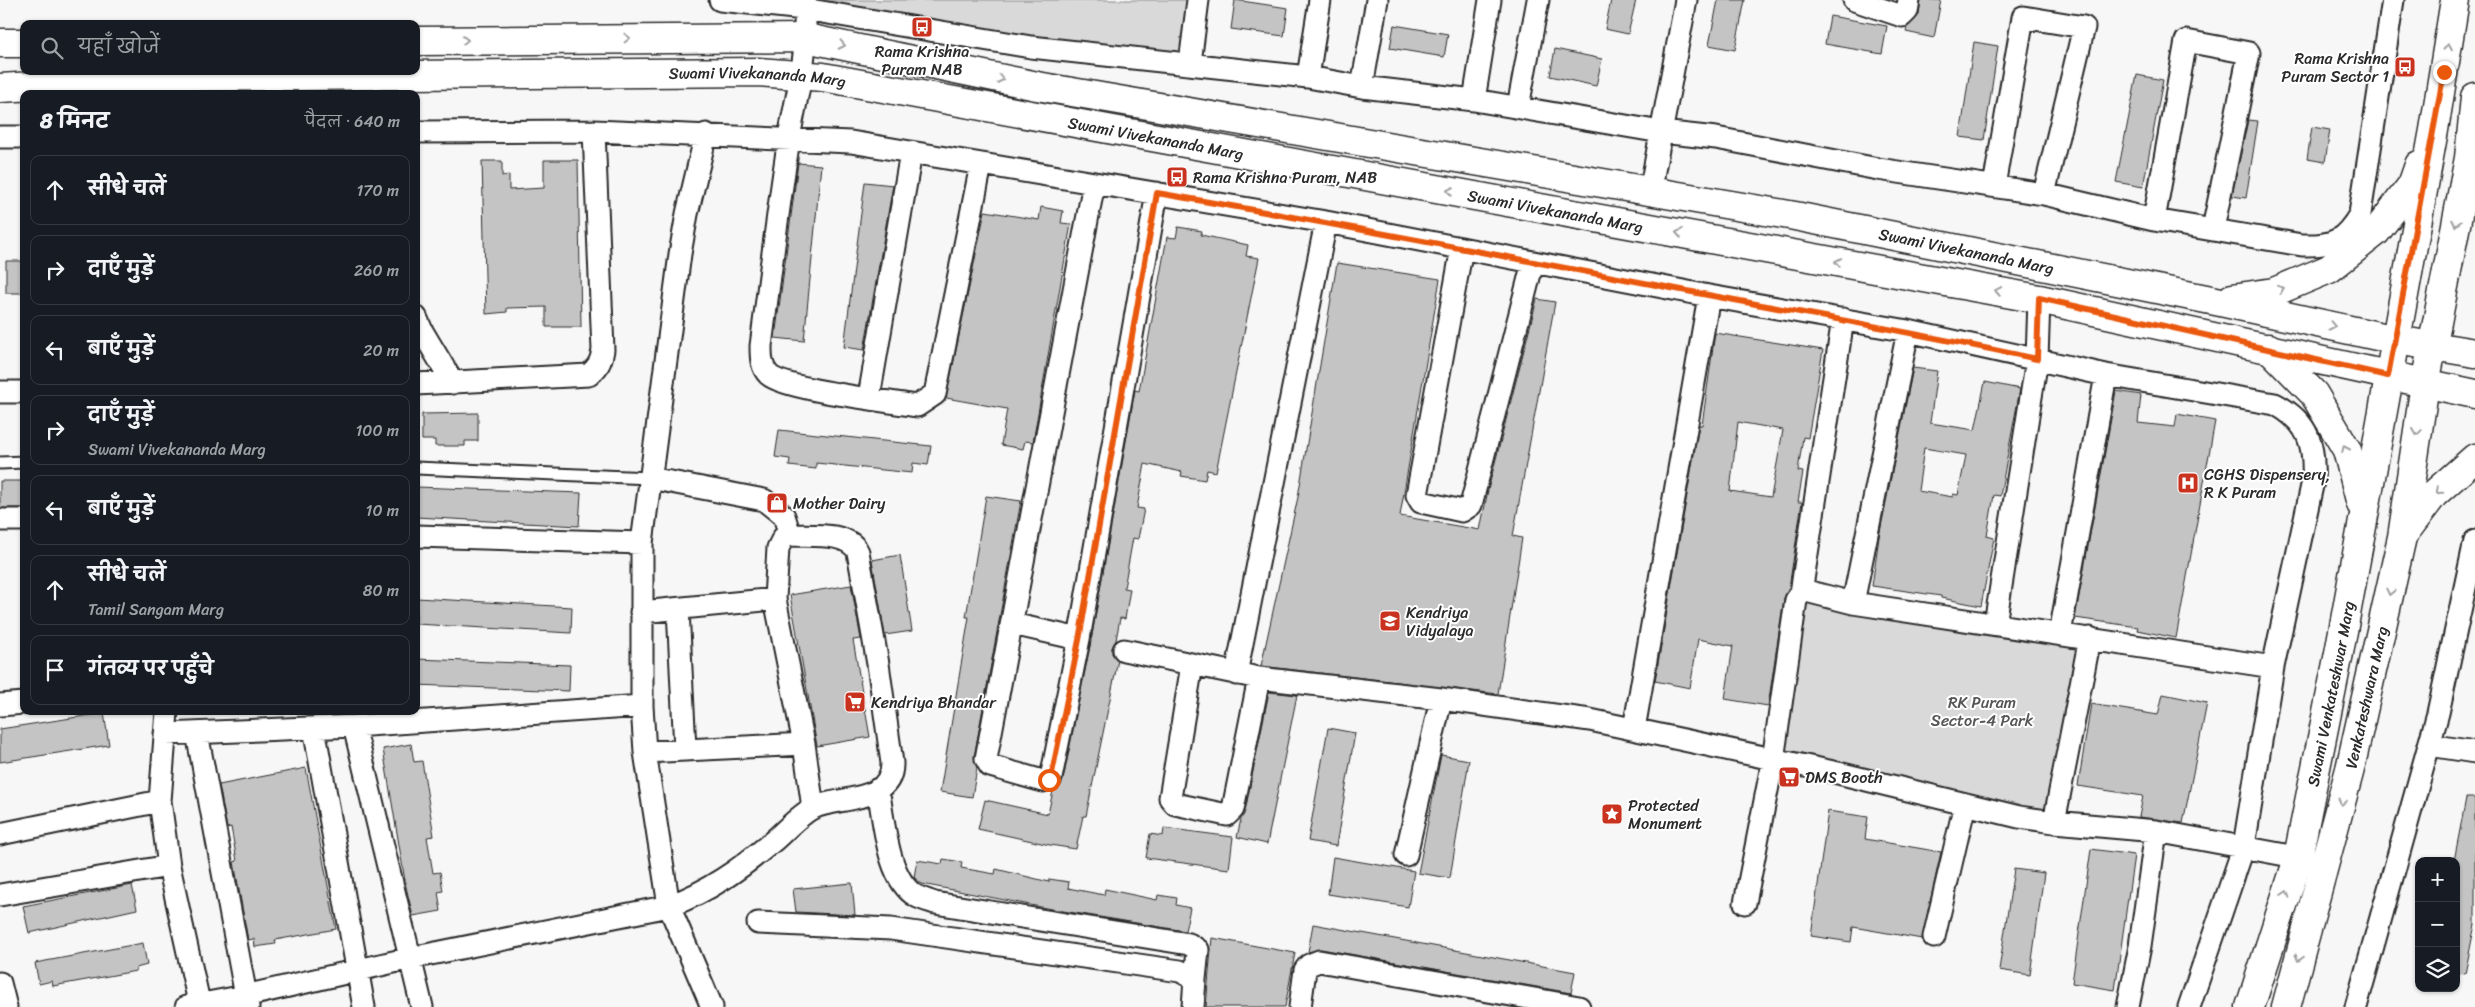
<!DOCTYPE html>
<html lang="hi">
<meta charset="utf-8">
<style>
body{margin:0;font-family:Sriracha,"Playpen Sans Deva",sans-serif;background:#20242c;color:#f1f3f6}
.controls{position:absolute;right:15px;bottom:15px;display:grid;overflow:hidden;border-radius:10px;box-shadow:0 1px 4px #0004}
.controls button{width:45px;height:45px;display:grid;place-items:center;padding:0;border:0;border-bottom:1px solid #363941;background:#171b24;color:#f1f3f6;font:25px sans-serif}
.stop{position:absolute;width:15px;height:15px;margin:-11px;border:4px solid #ea580c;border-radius:50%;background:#fff}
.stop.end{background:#ea580c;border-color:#fff;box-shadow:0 1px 5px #0008}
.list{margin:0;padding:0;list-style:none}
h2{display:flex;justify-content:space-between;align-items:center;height:65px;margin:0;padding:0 20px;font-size:21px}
h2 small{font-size:16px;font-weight:400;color:#9ea1a6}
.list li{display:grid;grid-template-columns:32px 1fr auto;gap:15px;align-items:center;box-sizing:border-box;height:70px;margin:0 10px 10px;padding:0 10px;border:1px solid #363941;border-radius:10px}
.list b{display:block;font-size:19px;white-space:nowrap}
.list p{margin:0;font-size:16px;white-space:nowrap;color:#9ea1a6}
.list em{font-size:16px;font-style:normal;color:#9ea1a6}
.icon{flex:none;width:28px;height:28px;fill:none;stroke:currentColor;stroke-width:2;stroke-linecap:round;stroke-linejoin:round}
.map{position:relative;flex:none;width:2475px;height:1007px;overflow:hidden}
.search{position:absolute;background:#171b24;box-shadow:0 1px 4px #0004;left:20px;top:20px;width:400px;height:55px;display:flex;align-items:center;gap:12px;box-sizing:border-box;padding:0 18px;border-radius:10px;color:#9ea1a6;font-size:19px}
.panel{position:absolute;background:#171b24;box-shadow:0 1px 4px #0004;left:20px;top:90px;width:400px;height:625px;border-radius:10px}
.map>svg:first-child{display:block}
.green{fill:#d9d9d9;stroke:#828282}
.building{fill:#c4c4c4;stroke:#2b2b2b;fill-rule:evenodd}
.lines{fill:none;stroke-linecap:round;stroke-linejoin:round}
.service-casing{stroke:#2b2b2b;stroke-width:15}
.minor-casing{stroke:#2b2b2b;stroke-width:25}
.tertiary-casing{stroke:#2b2b2b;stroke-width:31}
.service{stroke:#fff;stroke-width:11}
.minor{stroke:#fff;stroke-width:21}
.tertiary{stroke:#fff;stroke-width:28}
.oneway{stroke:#a0a0a0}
.route{stroke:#ea580c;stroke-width:6}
.labels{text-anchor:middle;stroke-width:4;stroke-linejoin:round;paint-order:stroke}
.poi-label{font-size:16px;fill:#2b2b2b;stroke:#fff;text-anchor:start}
.street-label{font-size:16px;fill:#2b2b2b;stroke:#fff}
.park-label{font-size:16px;fill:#565656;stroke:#fff}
</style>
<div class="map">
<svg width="2475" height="1007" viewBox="0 0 2475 1007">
<rect width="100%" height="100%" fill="#f7f7f7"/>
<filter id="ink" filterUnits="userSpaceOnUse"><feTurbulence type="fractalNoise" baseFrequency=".02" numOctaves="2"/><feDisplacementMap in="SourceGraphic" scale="10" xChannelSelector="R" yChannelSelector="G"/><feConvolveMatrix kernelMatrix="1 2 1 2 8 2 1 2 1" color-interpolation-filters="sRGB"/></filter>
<g filter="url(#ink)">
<path class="green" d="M 805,0 L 1189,0 L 1183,60 L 1125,53 Z
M 1801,593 L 2090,638 L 2054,822 L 1774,752 Z"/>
<path class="building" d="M 1235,0 L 1288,8 L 1284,36 L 1231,29 Z
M 1611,0 L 1636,0 L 1628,34 L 1605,29 Z
M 1718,0 L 1745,0 L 1735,50 L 1709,45 Z
M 1921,0 L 1941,0 L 1934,38 L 1906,32 L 1907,27 L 1919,14 Z
M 1830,16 L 1887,26 L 1882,54 L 1825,44 Z
M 1394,25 L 1448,34 L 1444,57 L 1390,48 Z
M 1974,42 L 1998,46 L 1984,140 L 1960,137 Z
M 1555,49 L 1602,59 L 1596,86 L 1550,76 Z
M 2137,75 L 2163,80 L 2143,187 L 2116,182 Z
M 2248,120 L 2258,121 L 2246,198 L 2232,196 Z
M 2312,127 L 2330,130 L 2325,162 L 2307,159 Z
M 544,160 L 578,160 L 581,327 L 546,327 L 546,307 L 507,308 L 507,312 L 486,314 L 482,161 L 502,161 L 502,176 L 509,175 L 509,190 L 544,188 Z
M 798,163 L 821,165 L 804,341 L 775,338 Z
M 865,182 L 893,185 L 864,350 L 844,347 Z
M 1041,207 L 1063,211 L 1061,223 L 1071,224 L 1033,442 L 1025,441 L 1023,449 L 1001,445 L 1007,409 L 946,398 L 985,211 L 1039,220 Z
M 1178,227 L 1202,231 L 1201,235 L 1248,245 L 1246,256 L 1259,258 L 1216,472 L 1207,470 L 1205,480 L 1181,476 L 1182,472 L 1145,464 L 1137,508 L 1144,509 L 1138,539 L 1133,538 L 1124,588 L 1130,589 L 1125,619 L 1120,618 L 1116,640 L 1112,648 L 1112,654 L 1118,660 L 1086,816 L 1083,816 L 1076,849 L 1050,845 L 978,829 L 985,800 L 1048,814 L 1053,791 L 1060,786 L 1063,780 L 1091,641 L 1135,390 L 1139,391 L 1167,237 L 1176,238 Z
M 6,261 L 24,261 L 24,293 L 6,293 Z
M 1337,263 L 1440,279 L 1400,516 L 1480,530 L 1488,490 L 1537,299 L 1555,302 L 1513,536 L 1522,538 L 1498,694 L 1261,666 L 1298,497 Z
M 1715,333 L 1823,350 L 1808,438 L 1803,437 L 1798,471 L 1803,472 L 1798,502 L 1802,502 L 1789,588 L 1784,598 L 1768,706 L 1725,699 L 1733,646 L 1698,639 L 1690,688 L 1655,681 L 1699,425 L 1702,425 ZM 1738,422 L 1783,430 L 1771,497 L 1730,491 Z
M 1913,368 L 1937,371 L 1930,423 L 1975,430 L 1985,382 L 2020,389 L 2000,496 L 1994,495 L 1987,536 L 1994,538 L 1981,606 L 1941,598 L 1941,596 L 1872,586 L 1879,537 ZM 1924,448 L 1966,455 L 1958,495 L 1953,494 L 1953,497 L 1918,491 Z
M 2116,391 L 2141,395 L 2138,423 L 2175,427 L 2177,414 L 2215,421 L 2176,638 L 2137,630 L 2138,627 L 2075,618 Z
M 478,413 L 478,441 L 465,441 L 465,446 L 435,446 L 435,440 L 422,440 L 422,414 Z
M 779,430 L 931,446 L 928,465 L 913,463 L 912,473 L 816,463 L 816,469 L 789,466 L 790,459 L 775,457 Z
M 0,481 L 24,481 L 24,508 L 0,508 Z
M 416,487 L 581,493 L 579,526 L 416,517 Z
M 986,496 L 1021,501 L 974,757 L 977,768 L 972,797 L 940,792 L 969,617 L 966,617 Z
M 900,555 L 912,631 L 885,635 L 872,560 Z
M 851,585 L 861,639 L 853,640 L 870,737 L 817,746 L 790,595 Z
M 416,598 L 572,607 L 571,633 L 416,624 Z
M 416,659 L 570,665 L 569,691 L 416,685 Z
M 1269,692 L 1297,695 L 1267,844 L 1237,837 L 1241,819 L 1245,811 Z
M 2163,694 L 2207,703 L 2183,823 L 2139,817 L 2143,796 L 2078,786 L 2091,704 L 2158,715 Z
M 104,713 L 109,745 L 0,762 L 0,729 Z
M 1328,728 L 1355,733 L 1336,846 L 1308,841 Z
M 411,744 L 414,762 L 422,761 L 434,836 L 427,837 L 433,873 L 440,872 L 443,891 L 438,892 L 441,911 L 413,916 L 406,887 L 383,749 Z
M 1441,755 L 1469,760 L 1450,878 L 1418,873 Z
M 306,768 L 336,929 L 275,940 L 276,944 L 255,947 L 254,939 L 248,940 L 234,862 L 237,861 L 231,827 L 227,828 L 219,785 Z
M 2466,798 L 2475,798 L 2475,924 L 2465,974 L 2456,973 L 2456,861 L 2454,861 Z
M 1828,811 L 1868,817 L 1865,839 L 1941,852 L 1922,939 L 1853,927 L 1851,942 L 1811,936 Z
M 1164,828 L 1233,837 L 1229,869 L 1146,858 L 1150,834 L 1163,836 Z
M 2091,849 L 2134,855 L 2115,990 L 2072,983 Z
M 1333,857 L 1414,871 L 1408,907 L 1328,894 Z
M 943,859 L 962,862 L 961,868 L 995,874 L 996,869 L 1049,882 L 1049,879 L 1069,882 L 1068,888 L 1104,895 L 1105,889 L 1157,900 L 1158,895 L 1177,898 L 1176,905 L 1190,908 L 1185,931 L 1051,909 L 922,884 L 916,879 L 914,877 L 917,860 L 942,864 Z
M 2014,869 L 2044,873 L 2030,975 L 1999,970 Z
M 852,883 L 855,915 L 796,912 L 793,889 Z
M 132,885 L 137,909 L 29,933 L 23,906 Z
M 1313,924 L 1575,972 L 1571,993 L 1321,949 L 1308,952 Z
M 1212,938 L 1295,953 L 1285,1007 L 1206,1007 Z
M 143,943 L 147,965 L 136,968 L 136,971 L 53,986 L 52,981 L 39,984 L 35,963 Z"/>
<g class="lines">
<g class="service-casing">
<path id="service" d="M 0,463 L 24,462
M 416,468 L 650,478"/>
</g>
<g class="minor-casing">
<path id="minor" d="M 720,0 L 804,9 L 1031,47 L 1308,77 L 1362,87 L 1474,100 L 1661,132 L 1716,138 L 1878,169 L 2044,194 L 2154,220 L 2302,245 C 2333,246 2344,241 2360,214 L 2393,0
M 1854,0 L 1902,16 L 1907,11 L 1909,0
M 805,23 C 807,62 795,101 789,139 C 778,208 770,277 761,346 C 761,357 761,367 769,375 C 786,390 889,401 917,406 L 935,394 L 981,165
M 1190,63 L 1198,0
M 1308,77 L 1320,0
M 1362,87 L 1377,0
M 1474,100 L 1490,0
M 1518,107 L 1538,0
M 416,132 L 594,131 L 851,142 L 1326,222 L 1709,296 L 1908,331 L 2106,375 L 2275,404 C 2309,422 2315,445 2313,481 L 2273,667 L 2244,846 L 2189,1007
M 706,134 L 687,214 L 680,254 L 642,543 L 642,706 L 645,752 L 669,906 L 712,1007
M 0,137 L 24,137
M 1094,183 L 986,759 L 990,766 L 1043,781 L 1051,778 L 1079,639 L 1157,193
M 1994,186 L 2023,17 L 2084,27 L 2044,194
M 1650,192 L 1686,0
M 2154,220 L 2186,41 L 2249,53 L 2213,229
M 1462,248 L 1417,495 L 1421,502 L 1462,511 L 1471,505 L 1533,262
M 416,317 L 422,331 L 453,383
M 416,384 L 589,375 C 598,367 601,362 603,350 L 594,131
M 0,392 L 24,392
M 869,397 L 911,153
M 650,478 L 764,500 L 784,516 L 790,535
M 0,520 L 24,520
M 416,536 L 642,543
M 1801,593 L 1843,319
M 1853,603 L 1908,331
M 678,609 L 685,749
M 641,612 L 775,599
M 1012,624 L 1079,639
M 1995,624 L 2037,359 L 2039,299
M 2060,634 L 2106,375
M 1124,650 L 1259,678 L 1441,699 L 1590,720 L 1838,773 L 2019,817 L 2054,822 L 2156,831 L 2312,860
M 1192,665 L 1170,798 L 1175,804 L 1227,815 L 1233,809 L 1259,678
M 1236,674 L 1326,222
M 0,705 L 24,703
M 167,711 L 160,801 L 169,866 L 200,1007
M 354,726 L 422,1007
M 314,728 L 364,1007
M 1634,729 L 1709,296
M 197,733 L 248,1007
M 165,734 L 354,726 L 642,706
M 2429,745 L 2475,752
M 645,752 L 804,744
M 878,789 C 884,820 887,879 916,896 C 922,899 929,901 935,903 L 1189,944 L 1198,950 L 1195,979
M 2054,822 L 2090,638
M 0,834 L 160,801
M 1406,855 L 1441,699
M 0,895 L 169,866
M 1745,903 L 1773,760 L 1796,600 L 1801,593 L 1806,591 L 1853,603 L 2273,667
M 758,923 L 891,929 L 1180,971 L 1195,979 L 1193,1007
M 1934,937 L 1965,804
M 0,983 L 6,1007
M 186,1007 L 245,996 L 411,958 L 669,906 C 708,892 740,869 772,842 C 783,833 800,814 813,808 C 837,796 893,804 892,763 L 878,664 L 858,552 C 848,531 810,536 790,535 L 783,538 L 778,548 L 775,599 L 804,744 L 813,808
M 1300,1007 L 1305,970 L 1309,965 L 1319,961 L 1579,1007
M 2128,1007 L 2140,946 L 2156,831
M 2356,1007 L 2438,713 L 2475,541"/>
</g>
<g class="tertiary-casing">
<g id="tertiary">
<path id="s1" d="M 416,41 L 806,38 L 1037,86 L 1795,216 L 2216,301 L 2396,340 L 2475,353"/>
<path d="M 0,43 L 24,43"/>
<path id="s2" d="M 0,88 L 184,77 L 758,72 L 823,77 L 2039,299 L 2475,394"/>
<path d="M 2232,298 L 2274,292 L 2329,269 L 2376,232 L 2412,185 L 2419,165"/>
<path d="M 2269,348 L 2314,394 L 2347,450 L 2361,504"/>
<path d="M 2403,535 L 2434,494 L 2475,458"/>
<path id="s3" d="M 2250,1007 L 2297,862 L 2339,653 L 2434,130 L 2455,0"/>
<path id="s4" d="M 2286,1007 L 2350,769 L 2402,537 L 2425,384 L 2469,158 L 2475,97"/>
</g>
</g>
<use href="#service" class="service"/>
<use href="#minor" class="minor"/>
<use href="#tertiary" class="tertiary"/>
</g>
<defs><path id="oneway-chevron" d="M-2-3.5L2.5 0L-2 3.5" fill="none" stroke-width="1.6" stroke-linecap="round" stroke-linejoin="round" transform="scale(1.25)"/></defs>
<g class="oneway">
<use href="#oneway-chevron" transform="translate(627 38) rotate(-1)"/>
<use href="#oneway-chevron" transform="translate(465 40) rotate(-1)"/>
<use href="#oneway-chevron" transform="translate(842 45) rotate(12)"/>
<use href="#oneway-chevron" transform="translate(2448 47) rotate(-81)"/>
<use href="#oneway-chevron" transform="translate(1001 79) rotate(12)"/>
<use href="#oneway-chevron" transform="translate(1450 191) rotate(-170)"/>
<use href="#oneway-chevron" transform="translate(2456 223) rotate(101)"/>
<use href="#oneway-chevron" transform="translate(1679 233) rotate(-170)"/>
<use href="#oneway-chevron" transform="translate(1838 262) rotate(-170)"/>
<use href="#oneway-chevron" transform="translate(2281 289) rotate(-22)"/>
<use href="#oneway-chevron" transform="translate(1998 291) rotate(-170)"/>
<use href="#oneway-chevron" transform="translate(2332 326) rotate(12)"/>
<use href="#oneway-chevron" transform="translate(2417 432) rotate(98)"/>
<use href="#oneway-chevron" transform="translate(2345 449) rotate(-114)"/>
<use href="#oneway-chevron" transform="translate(2439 491) rotate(136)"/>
<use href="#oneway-chevron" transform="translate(2390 592) rotate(102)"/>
<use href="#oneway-chevron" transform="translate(2342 802) rotate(105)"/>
<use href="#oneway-chevron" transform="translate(2286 894) rotate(-72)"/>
<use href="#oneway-chevron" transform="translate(2299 958) rotate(105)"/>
</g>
</g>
<g class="lines" filter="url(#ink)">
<path class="route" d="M 1049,780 L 1051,778 L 1079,640 L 1157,193 C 1327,222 1496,255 1666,287 C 1790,311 1914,332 2037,359 L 2039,298 L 2388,376 L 2444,72"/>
</g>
<defs>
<g id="bus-square" transform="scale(1.125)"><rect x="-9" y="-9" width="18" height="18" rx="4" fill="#c8321e" stroke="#fff"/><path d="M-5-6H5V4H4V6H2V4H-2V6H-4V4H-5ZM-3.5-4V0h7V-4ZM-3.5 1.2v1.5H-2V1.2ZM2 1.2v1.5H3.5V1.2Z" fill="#fff"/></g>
<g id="hospital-square" transform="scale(1.125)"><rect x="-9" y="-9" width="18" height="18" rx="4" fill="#c8321e" stroke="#fff"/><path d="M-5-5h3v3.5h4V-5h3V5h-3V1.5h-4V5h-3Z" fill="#fff"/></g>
<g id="shop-square" transform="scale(1.125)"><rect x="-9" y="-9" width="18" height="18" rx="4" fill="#c8321e" stroke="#fff"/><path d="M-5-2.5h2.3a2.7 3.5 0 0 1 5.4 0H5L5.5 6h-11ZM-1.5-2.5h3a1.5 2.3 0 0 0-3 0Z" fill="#fff"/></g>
<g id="school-square" transform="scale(1.125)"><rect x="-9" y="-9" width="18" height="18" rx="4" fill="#c8321e" stroke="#fff"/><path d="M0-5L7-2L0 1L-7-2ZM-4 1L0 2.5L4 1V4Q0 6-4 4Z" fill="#fff"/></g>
<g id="supermarket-square" transform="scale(1.125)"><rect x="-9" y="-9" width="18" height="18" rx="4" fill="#c8321e" stroke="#fff"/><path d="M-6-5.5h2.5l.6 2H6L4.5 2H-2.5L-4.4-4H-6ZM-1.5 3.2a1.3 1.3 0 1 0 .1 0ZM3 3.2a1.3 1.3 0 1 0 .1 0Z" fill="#fff"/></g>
<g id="sight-square" transform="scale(1.125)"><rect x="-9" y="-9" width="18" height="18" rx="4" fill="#c8321e" stroke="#fff"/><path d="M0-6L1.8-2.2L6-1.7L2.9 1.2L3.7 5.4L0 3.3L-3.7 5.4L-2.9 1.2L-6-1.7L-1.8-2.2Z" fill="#fff"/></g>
</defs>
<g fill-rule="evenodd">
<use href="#bus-square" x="922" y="27"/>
<use href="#bus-square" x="2405" y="67"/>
<use href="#bus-square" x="1177" y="177"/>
<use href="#hospital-square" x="2188" y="483"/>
<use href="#shop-square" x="777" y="503"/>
<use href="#school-square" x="1390" y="621"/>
<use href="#supermarket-square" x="855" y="702"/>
<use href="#supermarket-square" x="1789" y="777"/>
<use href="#sight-square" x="1612" y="814"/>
</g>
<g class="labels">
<g class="poi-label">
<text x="922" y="57" text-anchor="middle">Rama Krishna<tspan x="922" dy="18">Puram NAB</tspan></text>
<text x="2389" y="64" text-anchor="end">Rama Krishna<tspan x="2389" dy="18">Puram Sector 1</tspan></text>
<text x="1193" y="183">Rama Krishna Puram, NAB</text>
<text x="2204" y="480">CGHS Dispensery,<tspan x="2204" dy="18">R K Puram</tspan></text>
<text x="793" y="509">Mother Dairy</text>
<text x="1406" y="618">Kendriya<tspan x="1406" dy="18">Vidyalaya</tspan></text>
<text x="871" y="708">Kendriya Bhandar</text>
<text x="1805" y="783">DMS Booth</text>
<text x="1628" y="811">Protected<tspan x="1628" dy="18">Monument</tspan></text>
</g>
<g class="street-label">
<text dy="6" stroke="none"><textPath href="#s2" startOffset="758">Swami Vivekananda Marg</textPath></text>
<text dy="6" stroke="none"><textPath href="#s2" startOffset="1162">Swami Vivekananda Marg</textPath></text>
<text dy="6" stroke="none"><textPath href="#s2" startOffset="1568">Swami Vivekananda Marg</textPath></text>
<text dy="6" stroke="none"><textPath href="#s1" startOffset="1570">Swami Vivekananda Marg</textPath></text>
<text dy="6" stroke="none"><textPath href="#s3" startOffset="324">Swami Venkateshwar Marg</textPath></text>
<text dy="6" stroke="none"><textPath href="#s4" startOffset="320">Venkateshwara Marg</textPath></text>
</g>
<g class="park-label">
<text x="1982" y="708">RK Puram<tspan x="1982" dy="18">Sector-4 Park</tspan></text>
</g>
</g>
</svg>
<div class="controls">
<button>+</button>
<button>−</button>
<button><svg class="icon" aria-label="layers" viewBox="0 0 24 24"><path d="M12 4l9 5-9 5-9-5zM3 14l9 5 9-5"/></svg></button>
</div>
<div class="stop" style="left:1049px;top:780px"></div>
<div class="stop end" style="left:2444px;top:72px"></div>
<div class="search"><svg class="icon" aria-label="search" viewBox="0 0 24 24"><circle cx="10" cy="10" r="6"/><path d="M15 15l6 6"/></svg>यहाँ खोजें</div>
<section class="panel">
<h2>8 मिनट<small>पैदल · 640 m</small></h2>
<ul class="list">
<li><svg class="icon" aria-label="ahead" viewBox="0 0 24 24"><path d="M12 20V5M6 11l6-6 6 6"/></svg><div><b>सीधे चलें</b></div><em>170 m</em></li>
<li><svg class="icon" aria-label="right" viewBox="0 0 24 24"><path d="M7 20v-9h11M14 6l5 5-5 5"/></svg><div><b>दाएँ मुड़ें</b></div><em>260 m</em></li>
<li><svg class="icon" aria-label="left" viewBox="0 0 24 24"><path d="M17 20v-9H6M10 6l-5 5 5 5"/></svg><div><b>बाएँ मुड़ें</b></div><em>20 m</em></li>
<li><svg class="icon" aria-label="right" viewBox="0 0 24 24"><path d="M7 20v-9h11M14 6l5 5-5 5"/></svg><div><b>दाएँ मुड़ें</b><p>Swami Vivekananda Marg</p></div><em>100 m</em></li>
<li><svg class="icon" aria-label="left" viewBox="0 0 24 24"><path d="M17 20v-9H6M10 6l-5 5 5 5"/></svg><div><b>बाएँ मुड़ें</b></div><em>10 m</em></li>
<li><svg class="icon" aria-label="ahead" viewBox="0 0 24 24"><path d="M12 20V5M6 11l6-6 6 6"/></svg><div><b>सीधे चलें</b><p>Tamil Sangam Marg</p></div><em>80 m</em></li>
<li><svg class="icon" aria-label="arrive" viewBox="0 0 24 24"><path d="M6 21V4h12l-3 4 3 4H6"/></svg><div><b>गंतव्य पर पहुँचे</b></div></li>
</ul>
</section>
</div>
